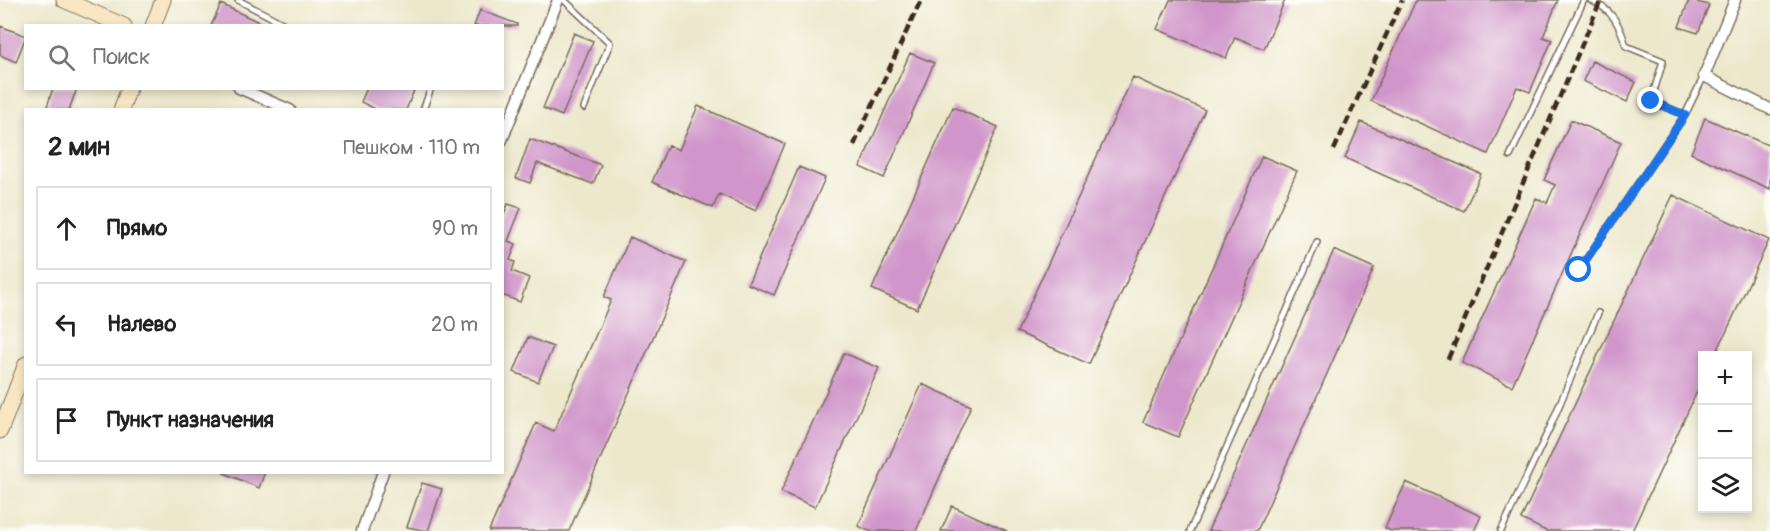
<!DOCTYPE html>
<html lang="ru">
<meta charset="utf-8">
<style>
body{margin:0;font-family:Pangolin,sans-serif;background:#f6f6f6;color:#222}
.controls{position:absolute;right:18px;bottom:18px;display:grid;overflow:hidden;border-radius:0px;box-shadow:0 3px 9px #0003}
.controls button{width:54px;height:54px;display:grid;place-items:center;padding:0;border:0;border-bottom:2px solid #e0e0e0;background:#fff;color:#222;font:30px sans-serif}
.stop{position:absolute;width:18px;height:18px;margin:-14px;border:4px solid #1a73e8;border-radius:50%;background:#fff}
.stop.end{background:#1a73e8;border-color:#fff;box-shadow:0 2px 6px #0008}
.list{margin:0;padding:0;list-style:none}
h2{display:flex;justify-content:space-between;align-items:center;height:78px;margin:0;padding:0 24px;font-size:26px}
h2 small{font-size:20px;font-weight:400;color:#767676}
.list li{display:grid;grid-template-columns:39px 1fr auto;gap:18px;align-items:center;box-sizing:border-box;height:84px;margin:0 12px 12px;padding:0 12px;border:2px solid #e0e0e0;border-radius:0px}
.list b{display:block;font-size:22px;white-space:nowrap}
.list em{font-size:20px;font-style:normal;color:#767676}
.icon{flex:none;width:33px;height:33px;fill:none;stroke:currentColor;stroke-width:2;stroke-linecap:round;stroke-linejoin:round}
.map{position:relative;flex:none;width:1770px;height:531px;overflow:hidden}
.search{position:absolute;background:#fff;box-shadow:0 3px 9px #0003;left:24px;top:24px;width:480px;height:66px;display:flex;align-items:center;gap:15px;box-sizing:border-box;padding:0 21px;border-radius:0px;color:#767676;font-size:22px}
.panel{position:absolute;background:#fff;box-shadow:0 3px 9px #0003;left:24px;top:108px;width:480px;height:366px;border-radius:0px}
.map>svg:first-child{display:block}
.building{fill:#d095ca}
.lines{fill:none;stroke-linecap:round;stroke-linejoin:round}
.lane-casing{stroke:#796c5b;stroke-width:8}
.street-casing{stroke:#796c5b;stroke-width:13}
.secondary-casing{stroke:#796c5b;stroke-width:17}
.lane{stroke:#fff;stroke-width:5}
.street{stroke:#fff;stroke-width:10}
.secondary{stroke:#f9e7c3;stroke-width:15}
.rail{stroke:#3b2a1e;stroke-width:4.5;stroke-dasharray:9 4.5;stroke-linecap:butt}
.route{stroke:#1a73e8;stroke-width:8}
</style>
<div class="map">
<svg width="1770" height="531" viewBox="0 0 1770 531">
<rect width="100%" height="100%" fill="#fdfcf7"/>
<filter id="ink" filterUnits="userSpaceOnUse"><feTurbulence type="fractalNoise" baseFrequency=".0167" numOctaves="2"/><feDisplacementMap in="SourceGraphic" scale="12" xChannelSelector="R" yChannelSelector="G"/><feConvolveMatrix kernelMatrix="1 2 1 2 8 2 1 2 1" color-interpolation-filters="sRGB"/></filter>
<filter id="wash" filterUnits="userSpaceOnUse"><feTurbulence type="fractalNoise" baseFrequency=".008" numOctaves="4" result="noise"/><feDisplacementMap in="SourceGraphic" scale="24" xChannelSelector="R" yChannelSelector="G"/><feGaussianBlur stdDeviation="1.35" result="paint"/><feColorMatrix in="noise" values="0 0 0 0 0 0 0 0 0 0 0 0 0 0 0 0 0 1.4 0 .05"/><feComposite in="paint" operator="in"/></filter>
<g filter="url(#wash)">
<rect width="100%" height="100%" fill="#ede8cc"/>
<g id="blocks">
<path class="building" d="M 1170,0 L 1285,0 L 1264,49 L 1235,37 L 1226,58 L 1157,29 Z
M 1416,0 L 1558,0 L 1543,37 L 1552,40 L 1530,92 L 1517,87 L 1488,154 L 1371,101 Z
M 1689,0 L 1709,5 L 1698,33 L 1679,27 Z
M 221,4 L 267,26 L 211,26 Z
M 480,10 L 517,24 L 517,26 L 474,26 Z
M 0,26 L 26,36 L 16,62 L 0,55 Z
M 574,33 L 593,41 L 562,116 L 543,108 Z
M 910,53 L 934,63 L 884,178 L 860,167 Z
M 1592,61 L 1636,82 L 1627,102 L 1583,81 Z
M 1133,77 L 1205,110 L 1089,364 L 1017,332 Z
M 53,88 L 77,88 L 69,110 L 46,110 Z
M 367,88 L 415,88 L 406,110 L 377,110 L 361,102 Z
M 698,106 L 785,144 L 756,211 L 719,194 L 713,208 L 652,182 L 668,145 L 679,150 Z
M 953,107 L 998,127 L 917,309 L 872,289 Z
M 1705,118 L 1770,146 L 1770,189 L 1691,153 Z
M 1571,120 L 1621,142 L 1512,386 L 1462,363 L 1536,198 L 1547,203 L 1555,185 L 1544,180 Z
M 1361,122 L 1481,174 L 1464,211 L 1345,158 Z
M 530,139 L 601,165 L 593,184 L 537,163 L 530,183 L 516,178 Z
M 1262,156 L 1297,171 L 1178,437 L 1143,422 Z
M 799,167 L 825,178 L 774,295 L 748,284 Z
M 1673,195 L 1769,240 L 1715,356 L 1702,356 L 1702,381 L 1632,531 L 1546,531 L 1521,519 Z
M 508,204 L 521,208 L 508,241 L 516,244 L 510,260 L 515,262 L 512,271 L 529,278 L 520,302 L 502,295 L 502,219 Z
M 630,237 L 686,262 L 569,531 L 489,531 L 536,423 L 554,431 L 611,300 L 604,297 Z
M 1334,250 L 1374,268 L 1257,531 L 1208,531 Z
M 528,337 L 553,347 L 538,382 L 514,372 Z
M 844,353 L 879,368 L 815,507 L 781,492 Z
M 922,384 L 971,406 L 916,531 L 869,531 L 858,526 Z
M 222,472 L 265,472 L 259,488 Z
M 1406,482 L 1481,516 L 1474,531 L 1391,531 L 1385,528 Z
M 422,483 L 442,489 L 428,531 L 407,527 Z
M 952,506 L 1007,531 L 941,531 Z"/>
</g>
</g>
<g filter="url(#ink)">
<use href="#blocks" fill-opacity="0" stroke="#796c5b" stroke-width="1.5"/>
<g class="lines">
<g class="lane-casing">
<path id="lane" d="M 238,0 L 288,26
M 564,0 L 610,43 L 584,108
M 1590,0 C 1612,9 1620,25 1626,46 L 1663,61 L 1651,101 L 1685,115
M 423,110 L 431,88
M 1510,156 L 1584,0
M 1579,270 L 1685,115 L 1704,76
M 1190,531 L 1317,242
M 1501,531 L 1551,425 L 1598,313"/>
</g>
<g class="street-casing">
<path id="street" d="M 1735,0 L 1704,76 L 1770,109
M 239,88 L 290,110
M 502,140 L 558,0
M 362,531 L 383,472"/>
</g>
<g class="secondary-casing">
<path id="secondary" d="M 64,0 L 124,26
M 153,26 L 163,0
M 121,110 L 129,88
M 0,431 L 26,364"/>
</g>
<use href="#lane" class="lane"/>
<use href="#street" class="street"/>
<use href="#secondary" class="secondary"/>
<path class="rail" d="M 854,145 L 921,0
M 1334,150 L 1402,0
M 1448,359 L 1601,0"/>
</g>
</g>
<g class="lines" filter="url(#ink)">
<path class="route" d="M 1579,270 L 1685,115 L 1651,101"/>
</g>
</svg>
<div class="controls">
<button>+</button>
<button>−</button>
<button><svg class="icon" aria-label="layers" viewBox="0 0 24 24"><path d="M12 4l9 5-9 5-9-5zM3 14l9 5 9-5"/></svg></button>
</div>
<div class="stop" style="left:1579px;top:270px"></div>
<div class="stop end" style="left:1651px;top:101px"></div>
<div class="search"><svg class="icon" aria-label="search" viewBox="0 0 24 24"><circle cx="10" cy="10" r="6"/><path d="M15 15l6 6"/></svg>Поиск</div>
<section class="panel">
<h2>2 мин<small>Пешком · 110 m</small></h2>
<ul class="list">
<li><svg class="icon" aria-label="ahead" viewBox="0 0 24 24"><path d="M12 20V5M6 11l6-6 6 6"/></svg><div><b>Прямо</b></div><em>90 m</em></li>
<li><svg class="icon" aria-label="left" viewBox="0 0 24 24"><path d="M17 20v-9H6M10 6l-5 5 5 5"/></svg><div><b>Налево</b></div><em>20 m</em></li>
<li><svg class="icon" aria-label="arrive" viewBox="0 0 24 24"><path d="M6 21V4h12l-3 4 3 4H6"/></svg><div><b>Пункт назначения</b></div></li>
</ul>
</section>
</div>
